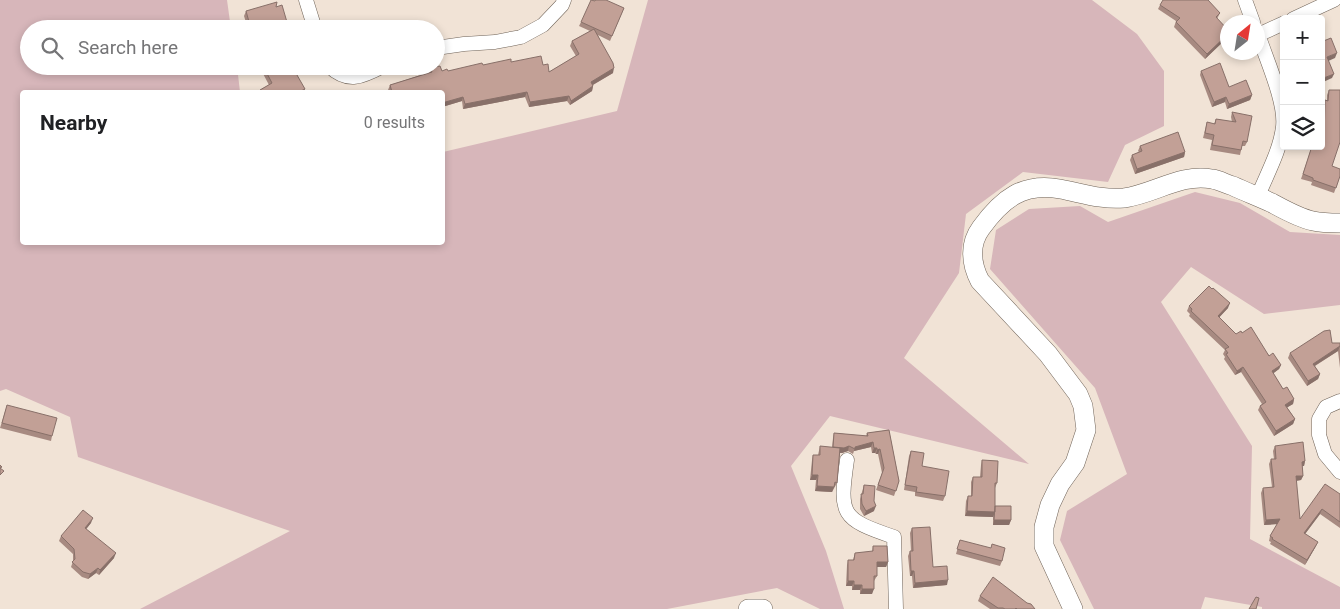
<!DOCTYPE html>
<meta charset="utf-8">
<style>
body{margin:0;font-family:Roboto,sans-serif;background:#f6f6f6;color:#202124}
.controls{position:absolute;right:15px;top:15px;display:grid;overflow:hidden;border-radius:5px;box-shadow:0 2px 8px #0003}
.controls button{width:45px;height:45px;display:grid;place-items:center;padding:0;border:0;border-bottom:1px solid #e0e0e0;background:#fff;color:#202124;font:25px sans-serif}
.compass{position:absolute;left:1220px;top:15px;width:45px;height:45px;border-radius:50%;background:#fff;box-shadow:0 2px 8px #0003;rotate:30deg}
.list{margin:0;padding:0;list-style:none}
h2{display:flex;justify-content:space-between;align-items:center;height:65px;margin:0;padding:0 20px;font-size:21px}
h2 small{font-size:16px;font-weight:400;color:#757577}
.icon{flex:none;width:28px;height:28px;fill:none;stroke:currentColor;stroke-width:2;stroke-linecap:round;stroke-linejoin:round}
.map{position:relative;flex:none;width:1340px;height:609px;overflow:hidden}
.search{position:absolute;background:#fff;box-shadow:0 2px 8px #0003;left:20px;top:20px;width:425px;height:55px;display:flex;align-items:center;gap:12px;box-sizing:border-box;padding:0 18px;border-radius:28px;color:#757577;font-size:19px}
.panel{position:absolute;background:#fff;box-shadow:0 2px 8px #0003;left:20px;top:90px;width:425px;height:155px;border-radius:5px}
.map>svg:first-child{display:block}
.green{fill:#d7b6ba}
.lines{fill:none;stroke-linecap:round;stroke-linejoin:round}
.street-casing{stroke:#706459;stroke-width:15}
.secondary-casing{stroke:#706459;stroke-width:20}
.street{stroke:#fff;stroke-width:14}
.secondary{stroke:#fff;stroke-width:19}
.wall{fill:#a78a81}
.shaded-wall{fill:#887069}
.building{fill:#c2a096;stroke:#887069}
</style>
<div class="map">
<svg width="1340" height="609" viewBox="0 0 1340 609">
<rect width="100%" height="100%" fill="#f1e3d6"/>
<path class="green" d="M 0,0 L 227,0 L 231,29 L 29,29 L 29,66 L 237,66 L 240,92 L 22,92 L 22,242 L 442,242 L 443,152 L 617,111 L 648,0 L 1092,0 L 1137,34 L 1164,71 L 1164,126 L 1125,145 L 1108,182 L 1023,172 L 966,214 L 959,273 L 904,358 L 1029,464 L 830,416 L 791,466 L 826,551 L 844,609 L 820,609 L 777,588 L 667,609 L 140,609 L 290,531 L 78,457 L 70,417 L 6,389 L 0,391 Z
M 1195,192 L 1240,203 L 1290,232 L 1340,235 L 1340,305 L 1264,314 L 1191,267 L 1161,302 L 1252,446 L 1250,539 L 1340,587 L 1340,609 L 1262,609 L 1262,607 L 1205,597 L 1201,609 L 1094,609 L 1060,540 L 1067,511 L 1127,474 L 1095,388 L 990,269 L 996,230 L 1029,209 L 1080,206 L 1108,222 Z"/>
<g class="lines">
<g class="street-casing">
<path id="street" d="M 306,0 L 315,29
M 1245,0 L 1253,22
M 1293,19 L 1334,0
M 1258,34 C 1266,59 1286,102 1283,127 C 1280,151 1267,174 1258,196
M 1258,35 L 1284,23
M 436,48 L 464,44 L 495,42 L 521,37 L 543,25 L 562,5 L 564,0
M 329,66 C 348,84 362,77 383,66
M 1340,401 L 1326,407 L 1319,419 L 1319,435 L 1325,454 L 1340,472
M 847,460 C 839,515 841,519 894,537 L 896,609"/>
</g>
<g class="secondary-casing">
<path id="secondary" d="M 748,609 L 763,609
M 1073,609 L 1044,546 L 1044,527 L 1050,505 L 1060,484 L 1075,463 L 1086,430 L 1083,406 L 1078,394 L 1048,354 L 980,281 C 971,264 969,244 981,228 C 1002,199 1023,182 1060,189 C 1082,193 1101,200 1124,198 C 1154,194 1181,173 1212,179 C 1219,180 1226,184 1233,186 C 1246,192 1259,197 1272,203 C 1285,210 1299,218 1313,221 C 1322,223 1331,223 1340,223"/>
</g>
<use href="#street" class="street"/>
<use href="#secondary" class="secondary"/>
</g>
<path class="wall" d="M 1160,5 L 1220,13 L 1217,19 L 1228,32 L 1227,38 L 1205,59 L 1174,27 L 1176,21 L 1158,9 Z
M 276,7 L 289,29 L 248,29 L 244,16 L 246,11 Z
M 624,8 L 610,41 L 598,35 L 613,73 L 593,85 L 593,86 L 592,91 L 570,105 L 567,101 L 529,107 L 525,97 L 463,109 L 462,101 L 442,107 L 442,92 L 389,92 L 388,90 L 390,85 L 430,72 L 431,68 L 442,71 L 448,71 L 483,65 L 511,62 L 543,65 L 549,72 L 576,56 L 570,46 L 572,41 L 590,31 L 579,26 L 581,22 Z
M 259,66 L 301,66 L 301,68 L 295,71 L 304,92 L 259,92 L 260,90 L 269,85 Z
M 1201,71 L 1229,87 L 1252,95 L 1250,100 L 1227,109 L 1225,102 L 1212,107 L 1200,75 Z
M 1329,90 L 1332,166 L 1340,176 L 1334,193 L 1311,185 L 1312,182 L 1301,179 L 1312,146 L 1322,140 L 1324,105 L 1325,100 L 1327,100 L 1327,95 Z
M 1232,112 L 1247,142 L 1245,146 L 1242,146 L 1240,155 L 1210,150 L 1212,140 L 1203,138 L 1207,122 L 1214,124 L 1216,119 L 1232,122 L 1231,117 Z
M 1140,146 L 1185,152 L 1184,157 L 1135,174 L 1130,160 L 1132,155 L 1139,152 L 1138,151 Z
M 1189,306 L 1228,308 L 1219,317 L 1236,334 L 1242,333 L 1281,365 L 1279,369 L 1273,373 L 1283,389 L 1294,399 L 1293,404 L 1287,407 L 1295,419 L 1293,424 L 1274,436 L 1258,410 L 1260,406 L 1262,404 L 1241,372 L 1235,375 L 1224,359 L 1225,357 L 1223,354 L 1225,350 L 1189,316 L 1190,314 L 1187,311 Z
M 1332,343 L 1340,343 L 1340,368 L 1338,351 L 1315,366 L 1320,374 L 1318,379 L 1307,386 L 1288,358 L 1290,353 Z
M 7,405 L 52,436 L 51,441 L 0,428 Z
M 889,430 L 899,481 L 894,496 L 876,490 L 882,473 L 878,454 L 876,454 L 875,453 L 872,453 L 871,447 L 854,451 L 853,454 L 848,451 L 842,453 L 840,453 L 837,483 L 832,492 L 815,491 L 816,480 L 810,480 L 812,460 L 813,455 L 818,455 L 820,446 L 832,448 L 833,438 L 834,433 L 866,436 L 867,433 Z
M 1275,446 L 1305,461 L 1304,466 L 1302,466 L 1303,476 L 1301,480 L 1296,481 L 1300,519 L 1340,494 L 1340,528 L 1320,514 L 1305,534 L 1316,546 L 1305,565 L 1270,544 L 1271,542 L 1269,541 L 1270,536 L 1277,524 L 1264,525 L 1261,493 L 1263,488 L 1272,487 L 1269,464 L 1271,459 L 1274,459 L 1273,451 Z
M 911,451 L 945,496 L 943,501 L 915,496 L 915,492 L 904,490 L 909,456 Z
M 982,460 L 997,483 L 995,488 L 995,506 L 1011,520 L 1009,525 L 993,525 L 993,517 L 965,516 L 966,501 L 968,496 L 971,496 L 971,482 L 973,477 L 980,477 L 981,465 Z
M 864,485 L 874,501 L 874,511 L 864,516 L 860,509 L 860,499 Z
M 91,523 L 86,529 L 114,558 L 99,575 L 96,573 L 88,579 L 82,577 L 71,567 L 73,561 L 73,554 L 59,541 L 61,536 Z
M 912,528 L 933,567 L 947,585 L 913,588 L 912,576 L 910,576 L 908,556 L 910,551 L 911,551 L 910,533 Z
M 960,540 L 1002,561 L 1000,566 L 956,554 Z
M 873,546 L 888,562 L 886,567 L 877,567 L 877,576 L 874,581 L 872,594 L 860,594 L 860,590 L 852,590 L 852,586 L 846,586 L 847,565 L 848,560 L 853,560 L 855,553 L 872,552 Z
M 980,596 L 1035,609 L 990,609 L 978,601 Z"/>
<path class="shaded-wall" d="M 1228,34 L 1227,38 L 1205,59 L 1207,54 Z
M 1337,53 L 1335,58 L 1326,62 L 1327,57 Z
M 296,66 L 301,66 L 301,68 L 292,72 L 293,68 Z
M 614,68 L 613,73 L 589,87 L 591,82 Z
M 1334,74 L 1332,78 L 1321,83 L 1321,79 Z
M 593,86 L 592,91 L 570,105 L 571,101 Z
M 305,89 L 304,92 L 298,92 Z
M 527,92 L 525,97 L 463,109 L 465,104 Z
M 1252,95 L 1250,100 L 1227,109 L 1229,104 Z
M 569,96 L 567,101 L 529,107 L 530,102 Z
M 463,97 L 462,101 L 442,107 L 442,103 Z
M 1226,97 L 1225,102 L 1212,107 L 1214,102 Z
M 1185,152 L 1184,157 L 1135,174 L 1137,169 Z
M 1230,303 L 1228,308 L 1216,321 L 1218,316 Z
M 1340,346 L 1338,351 L 1311,368 L 1313,364 Z
M 1281,365 L 1279,369 L 1270,376 L 1272,371 Z
M 1243,367 L 1241,372 L 1235,375 L 1237,371 Z
M 1320,374 L 1318,379 L 1307,386 L 1308,381 Z
M 1294,399 L 1293,404 L 1283,410 L 1285,405 Z
M 1295,419 L 1293,424 L 1274,436 L 1276,431 Z
M 873,442 L 871,447 L 854,451 L 855,447 Z
M 849,446 L 848,451 L 842,453 L 831,452 L 833,447 Z
M 874,448 L 877,448 L 875,453 L 872,453 Z
M 880,449 L 878,454 L 876,454 L 877,450 Z
M 1305,461 L 1304,466 L 1300,466 L 1302,462 Z
M 812,475 L 818,475 L 816,480 L 810,480 Z
M 1296,476 L 1303,476 L 1301,480 L 1294,481 Z
M 817,486 L 834,487 L 832,492 L 815,491 Z
M 876,506 L 874,511 L 864,516 L 866,511 Z
M 1322,509 L 1320,514 L 1302,538 L 1304,533 Z
M 967,511 L 995,512 L 993,517 L 965,516 Z
M 93,518 L 91,523 L 83,533 L 85,528 Z
M 1280,519 L 1278,524 L 1264,525 L 1266,520 Z
M 994,520 L 1011,520 L 1009,525 L 993,525 Z
M 1318,542 L 1316,546 L 1305,565 L 1307,560 Z
M 116,553 L 114,558 L 99,575 L 100,570 Z
M 877,562 L 888,562 L 886,567 L 875,567 Z
M 98,568 L 96,573 L 88,579 L 90,574 Z
M 911,571 L 914,571 L 912,576 L 910,576 Z
M 948,580 L 947,585 L 913,588 L 915,583 Z
M 848,581 L 854,581 L 852,586 L 846,586 Z
M 854,585 L 862,585 L 860,590 L 852,590 Z
M 862,589 L 874,589 L 872,594 L 860,594 Z"/>
<path class="building" d="M 591,0 L 595,1 L 595,0 L 606,0 L 624,8 L 612,36 L 581,22 Z
M 1163,0 L 1208,0 L 1220,13 L 1216,17 L 1228,30 L 1226,31 L 1228,32 L 1228,34 L 1207,54 L 1176,22 L 1180,18 L 1160,5 Z
M 277,2 L 276,7 L 282,5 L 289,29 L 251,29 L 246,11 Z
M 594,29 L 613,63 L 614,68 L 591,82 L 593,86 L 571,101 L 569,96 L 530,102 L 527,92 L 465,104 L 463,97 L 442,103 L 442,92 L 392,92 L 390,85 L 432,72 L 431,68 L 440,66 L 442,71 L 447,69 L 448,71 L 482,63 L 483,65 L 511,59 L 511,62 L 541,56 L 543,65 L 548,64 L 549,72 L 579,54 L 572,41 Z
M 1331,38 L 1337,53 L 1327,57 L 1334,74 L 1321,79 L 1321,42 Z
M 1220,63 L 1229,87 L 1246,80 L 1252,95 L 1229,104 L 1226,97 L 1214,102 L 1201,71 Z
M 263,66 L 296,66 L 293,68 L 305,89 L 299,92 L 260,92 L 262,92 L 260,90 L 272,83 Z
M 1329,90 L 1340,90 L 1340,142 L 1332,166 L 1340,169 L 1340,176 L 1336,188 L 1313,180 L 1313,178 L 1303,174 L 1312,146 L 1321,146 L 1321,140 L 1324,140 L 1325,100 L 1328,101 Z
M 1232,112 L 1252,116 L 1247,142 L 1243,141 L 1241,150 L 1212,145 L 1214,135 L 1205,133 L 1207,122 L 1215,124 L 1216,119 L 1236,122 Z
M 1178,132 L 1185,152 L 1137,169 L 1132,155 L 1142,151 L 1140,146 Z
M 1209,286 L 1212,289 L 1213,288 L 1230,303 L 1218,316 L 1236,334 L 1241,331 L 1242,333 L 1251,327 L 1269,356 L 1273,353 L 1281,365 L 1272,371 L 1283,389 L 1287,387 L 1294,399 L 1285,405 L 1295,419 L 1276,431 L 1260,406 L 1266,402 L 1243,367 L 1237,371 L 1226,354 L 1228,353 L 1225,349 L 1229,347 L 1191,311 L 1192,309 L 1189,306 Z
M 1330,330 L 1332,343 L 1340,343 L 1340,346 L 1313,364 L 1320,374 L 1308,381 L 1290,353 L 1324,331 Z
M 7,405 L 57,418 L 52,436 L 2,423 Z
M 889,430 L 899,481 L 896,491 L 878,485 L 884,468 L 880,449 L 877,450 L 877,448 L 874,448 L 873,442 L 855,447 L 855,449 L 849,446 L 844,448 L 833,447 L 834,433 L 868,436 L 867,433 Z
M 1303,442 L 1305,461 L 1302,462 L 1303,476 L 1296,476 L 1300,519 L 1325,484 L 1340,494 L 1340,522 L 1322,509 L 1304,533 L 1318,542 L 1307,560 L 1272,539 L 1273,538 L 1270,536 L 1280,519 L 1266,520 L 1263,488 L 1274,487 L 1271,459 L 1276,459 L 1275,446 Z
M 820,446 L 840,448 L 837,483 L 835,482 L 834,487 L 817,486 L 818,475 L 812,475 L 813,455 L 820,455 Z
M 911,451 L 924,453 L 922,466 L 949,471 L 945,496 L 916,492 L 917,487 L 905,485 Z
M 982,460 L 998,461 L 997,483 L 995,483 L 995,512 L 967,511 L 968,496 L 972,496 L 973,477 L 982,477 Z
M 0,465 L 2,467 L 0,468 L 4,471 L 0,475 Z
M 864,485 L 875,486 L 874,501 L 876,506 L 866,511 L 862,504 L 861,494 L 863,494 Z
M 995,506 L 1011,506 L 1011,520 L 994,520 Z
M 83,510 L 93,518 L 85,528 L 116,553 L 100,570 L 98,568 L 90,574 L 83,572 L 72,562 L 75,559 L 74,549 L 61,536 Z
M 930,527 L 933,567 L 947,566 L 948,580 L 915,583 L 914,571 L 911,571 L 910,551 L 913,551 L 912,528 Z
M 960,540 L 991,548 L 992,544 L 1005,548 L 1002,561 L 957,549 Z
M 873,546 L 887,546 L 888,562 L 877,562 L 877,576 L 874,576 L 874,589 L 862,589 L 862,585 L 854,585 L 854,581 L 848,581 L 848,560 L 854,560 L 855,553 L 873,551 Z
M 993,577 L 1027,603 L 1031,604 L 1035,609 L 1017,609 L 1016,608 L 1015,609 L 1005,609 L 1003,608 L 998,608 L 980,596 Z
M 1256,597 L 1259,598 L 1256,609 L 1249,609 Z"/>
</svg>
<div class="controls">
<button>+</button>
<button>−</button>
<button><svg class="icon" aria-label="layers" viewBox="0 0 24 24"><path d="M12 4l9 5-9 5-9-5zM3 14l9 5 9-5"/></svg></button>
</div>
<svg class="compass" viewBox="-18 -18 36 36"><path d="M0-13l5 13h-10z" fill="#e53935"/><path d="M0 13l5-13h-10z" fill="#757577"/></svg>
<div class="search"><svg class="icon" aria-label="search" viewBox="0 0 24 24"><circle cx="10" cy="10" r="6"/><path d="M15 15l6 6"/></svg>Search here</div>
<section class="panel">
<h2>Nearby<small>0 results</small></h2>
<ul class="list">
</ul>
</section>
</div>
